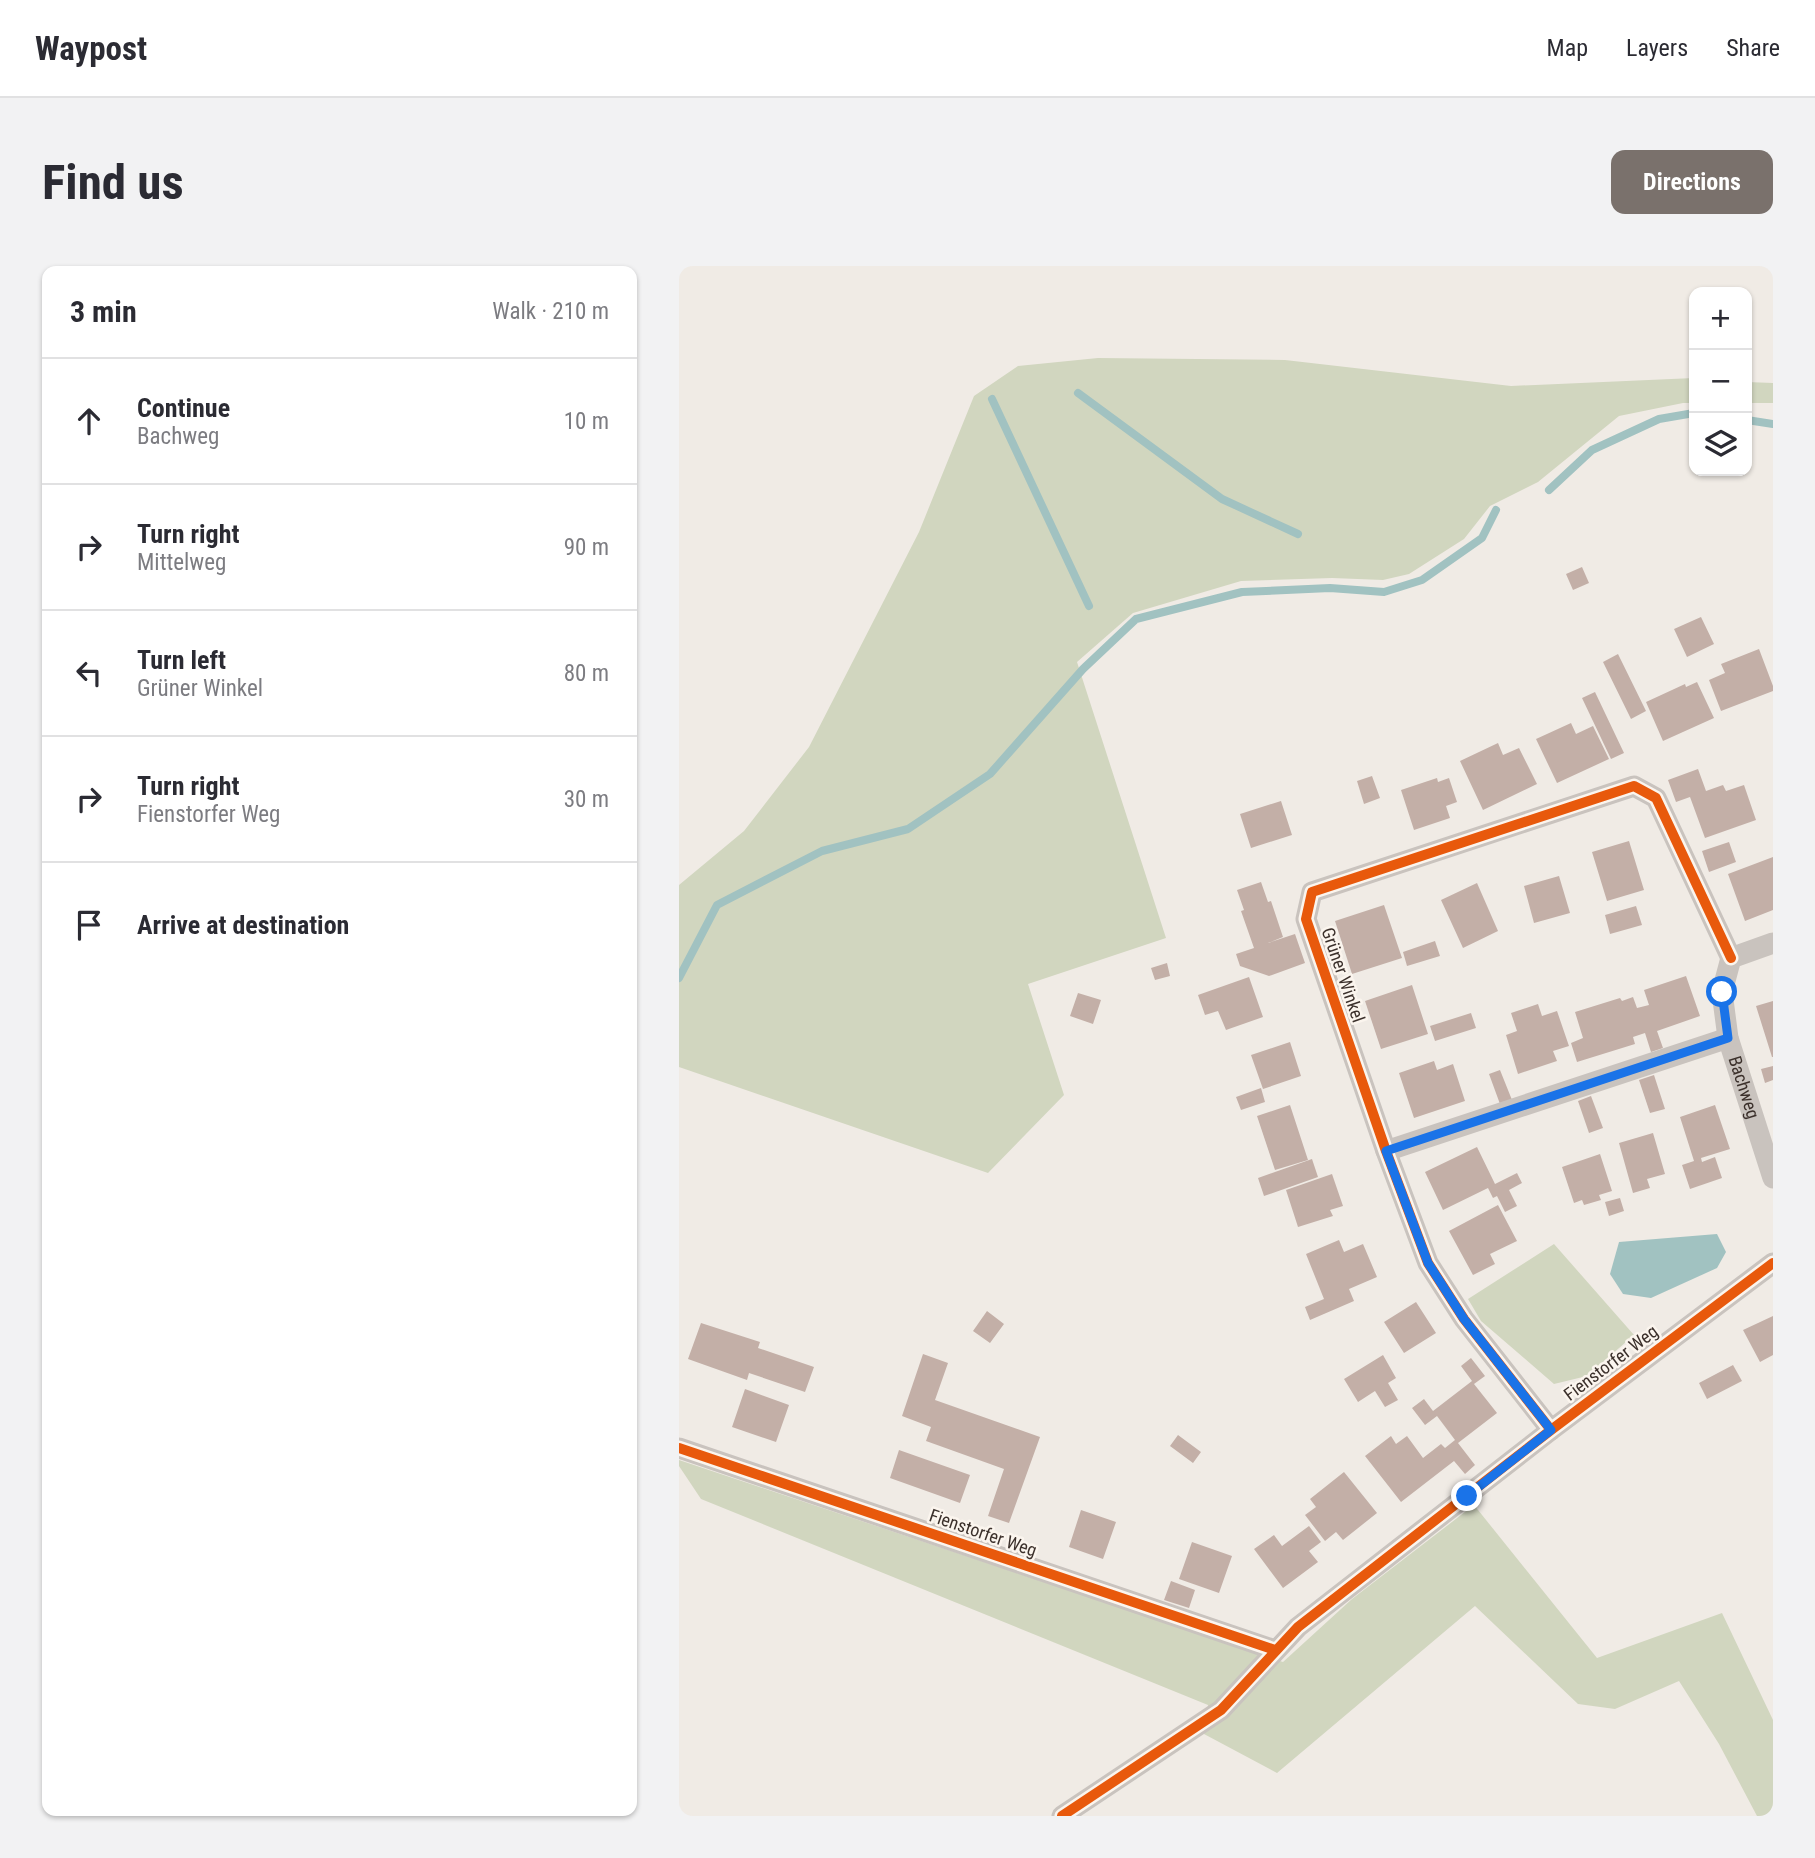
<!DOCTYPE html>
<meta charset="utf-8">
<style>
body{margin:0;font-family:"Roboto Condensed",sans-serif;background:#f2f2f3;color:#2b2b33}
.controls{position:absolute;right:21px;top:21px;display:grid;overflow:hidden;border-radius:14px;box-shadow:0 2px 5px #0004}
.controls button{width:63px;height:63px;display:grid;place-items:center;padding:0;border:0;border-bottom:2px solid #e1e1e2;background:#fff;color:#2b2b33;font:35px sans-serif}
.stop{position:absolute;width:21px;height:21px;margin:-16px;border:5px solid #1a73e8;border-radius:50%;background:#fff}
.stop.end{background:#1a73e8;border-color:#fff;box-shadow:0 2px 7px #0008}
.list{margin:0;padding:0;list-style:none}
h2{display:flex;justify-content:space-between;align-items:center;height:91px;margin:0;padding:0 28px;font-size:30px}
h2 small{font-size:23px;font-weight:400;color:#7c7c81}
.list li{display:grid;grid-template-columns:46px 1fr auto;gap:21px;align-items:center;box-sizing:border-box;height:126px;padding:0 28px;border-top:2px solid #e1e1e2}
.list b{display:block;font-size:26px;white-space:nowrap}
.list p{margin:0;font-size:23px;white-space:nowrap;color:#7c7c81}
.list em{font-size:23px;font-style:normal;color:#7c7c81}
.icon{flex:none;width:38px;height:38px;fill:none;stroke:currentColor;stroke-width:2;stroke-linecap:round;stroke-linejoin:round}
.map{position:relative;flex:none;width:1094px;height:1550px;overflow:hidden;border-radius:14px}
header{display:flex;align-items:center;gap:42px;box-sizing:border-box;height:98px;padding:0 35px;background:#fff;border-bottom:2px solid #e1e1e2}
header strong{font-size:33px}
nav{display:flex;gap:38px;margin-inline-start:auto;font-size:24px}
.intro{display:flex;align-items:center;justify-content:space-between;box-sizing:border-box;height:168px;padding:0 42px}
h1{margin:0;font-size:49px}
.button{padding:18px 32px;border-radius:14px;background:#7a716c;color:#fff;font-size:24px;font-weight:700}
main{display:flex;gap:42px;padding:0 42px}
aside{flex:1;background:#fff;border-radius:14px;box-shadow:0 2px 5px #0004}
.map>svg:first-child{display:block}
.green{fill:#d1d6bf}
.water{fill:#a1c2c1}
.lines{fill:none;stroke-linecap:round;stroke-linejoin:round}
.stream{stroke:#a1c2c1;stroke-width:8}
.building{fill:#c3afa7}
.minor{stroke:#c9c3be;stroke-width:21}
.cycleway-casing{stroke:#fbf5ee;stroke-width:15}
.cycleway{stroke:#e8590c;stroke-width:10}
.route{stroke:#1a73e8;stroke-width:9}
.labels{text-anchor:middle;stroke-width:5;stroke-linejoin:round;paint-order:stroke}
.street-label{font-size:18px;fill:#3b302b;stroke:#fbf5ee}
</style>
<header>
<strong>Waypost</strong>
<nav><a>Map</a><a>Layers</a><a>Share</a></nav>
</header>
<div class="intro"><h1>Find us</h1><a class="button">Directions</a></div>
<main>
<aside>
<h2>3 min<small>Walk · 210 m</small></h2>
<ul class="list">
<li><svg class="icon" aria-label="ahead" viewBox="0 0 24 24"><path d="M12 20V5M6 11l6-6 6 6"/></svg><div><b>Continue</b><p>Bachweg</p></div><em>10 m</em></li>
<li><svg class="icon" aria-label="right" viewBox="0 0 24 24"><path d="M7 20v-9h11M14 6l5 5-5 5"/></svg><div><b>Turn right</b><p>Mittelweg</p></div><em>90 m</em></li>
<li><svg class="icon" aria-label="left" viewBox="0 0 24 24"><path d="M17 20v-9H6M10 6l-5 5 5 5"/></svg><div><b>Turn left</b><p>Grüner Winkel</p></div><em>80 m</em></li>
<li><svg class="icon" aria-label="right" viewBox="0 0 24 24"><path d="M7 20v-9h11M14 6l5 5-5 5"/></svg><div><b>Turn right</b><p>Fienstorfer Weg</p></div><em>30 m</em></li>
<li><svg class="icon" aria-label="arrive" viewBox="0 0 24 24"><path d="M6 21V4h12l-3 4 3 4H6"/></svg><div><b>Arrive at destination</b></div></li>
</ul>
</aside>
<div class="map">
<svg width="1094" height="1550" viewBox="0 0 1094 1550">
<rect width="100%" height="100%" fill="#f0ebe5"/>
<path class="green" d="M 419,92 L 606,94 L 832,120 L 1015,112 L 1015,137 L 1004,137 L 940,150 L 859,216 L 811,240 L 785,273 L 730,308 L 704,314 L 653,312 L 562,315 L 454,347 L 398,396 L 487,672 L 349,718 L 385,829 L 309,907 L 0,801 L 0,619 L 65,565 L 130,481 L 240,266 L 295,130 L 339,100 Z
M 1068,116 L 1094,117 L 1094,137 L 1068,137 Z
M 875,978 L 955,1069 L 908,1110 L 875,1118 L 802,1055 L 789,1033 Z
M 0,1194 L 604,1396 L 673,1333 L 795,1239 L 918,1392 L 1043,1347 L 1094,1454 L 1094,1550 L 1078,1550 L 1040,1478 L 1000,1415 L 936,1443 L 899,1438 L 796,1340 L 598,1507 L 525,1468 L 529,1439 L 22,1233 L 0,1200 Z"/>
<path class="water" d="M 1038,968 L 1047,986 L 1038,1002 L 972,1032 L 944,1028 L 931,1008 L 940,976 Z"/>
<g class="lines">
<path class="stream" d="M 399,127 L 543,233 L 619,268
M 313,133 L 410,340
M 1068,154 L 1094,158
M 870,224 L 913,184 L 980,153 L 1015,147
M 0,712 L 38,639 L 143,585 L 229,563 L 311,508 L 404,403 L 457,353 L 563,326 L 651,322 L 705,326 L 743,314 L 803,272 L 817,244"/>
</g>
<path class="building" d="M 903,301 L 910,317 L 894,324 L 887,308 Z
M 1022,351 L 1035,378 L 1008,391 L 995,363 Z
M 1080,383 L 1094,420 L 1094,425 L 1042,445 L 1030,414 L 1046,407 L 1042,398 Z
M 939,388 L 967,445 L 952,453 L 924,396 Z
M 1018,416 L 1035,452 L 984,475 L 967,436 L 1006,418 L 1007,421 Z
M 916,426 L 945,487 L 932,493 L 903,432 Z
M 892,457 L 897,468 L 914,460 L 930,493 L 878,517 L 857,473 Z
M 819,477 L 824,489 L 840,482 L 858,518 L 804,544 L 781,495 Z
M 1019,503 L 1027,525 L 1044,519 L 1047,525 L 1065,519 L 1077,554 L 1026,572 L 1011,531 L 997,536 L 989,514 Z
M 693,510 L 701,532 L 685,538 L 678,515 Z
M 758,512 L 759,516 L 770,512 L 778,536 L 767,540 L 771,552 L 735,564 L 722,524 Z
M 602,535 L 613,569 L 572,582 L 561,548 Z
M 950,575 L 965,624 L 928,635 L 913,586 Z
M 1050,576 L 1057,596 L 1030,606 L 1023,585 Z
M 1094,591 L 1094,644 L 1066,655 L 1049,608 Z
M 880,610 L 891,647 L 855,657 L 845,620 Z
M 582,616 L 589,636 L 592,635 L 604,671 L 589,677 L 616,668 L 626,697 L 590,710 L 561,700 L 557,688 L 575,682 L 562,645 L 565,644 L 558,624 Z
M 798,617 L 819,665 L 784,682 L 762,634 Z
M 705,639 L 723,692 L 673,708 L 656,655 Z
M 957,640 L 963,659 L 931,668 L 926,649 Z
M 756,675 L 761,690 L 728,700 L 724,686 Z
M 488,697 L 491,710 L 476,714 L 472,702 Z
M 1007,710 L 1021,750 L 978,765 L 984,782 L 972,786 L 966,767 L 954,771 L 956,778 L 898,796 L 892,777 L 904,772 L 896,746 L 941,732 L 943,735 L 954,731 L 958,742 L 970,739 L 965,724 Z
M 570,711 L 584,751 L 547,764 L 539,745 L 526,749 L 519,729 Z
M 733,719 L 749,768 L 702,783 L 686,735 Z
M 399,727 L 422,734 L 414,758 L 391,750 Z
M 1094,735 L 1094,791 L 1093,791 L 1077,740 Z
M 859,738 L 863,750 L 878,745 L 890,780 L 874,785 L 878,795 L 839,808 L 827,769 L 838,765 L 832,747 Z
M 792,747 L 797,762 L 756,775 L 751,760 Z
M 611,776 L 622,810 L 584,823 L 572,789 Z
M 755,795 L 758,804 L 774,798 L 786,835 L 735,852 L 720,807 Z
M 1094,800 L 1094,814 L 1086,817 L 1082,803 Z
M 821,804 L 833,834 L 821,838 L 810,808 Z
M 975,809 L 986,843 L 971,847 L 960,814 Z
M 582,822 L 586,836 L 562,844 L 557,831 Z
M 912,830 L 924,862 L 910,867 L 899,835 Z
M 611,839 L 629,894 L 596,904 L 578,850 Z
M 1036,839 L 1051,883 L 1022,892 L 1023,896 L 1036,891 L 1043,912 L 1011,923 L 1003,899 L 1015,895 L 1001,851 Z
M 974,867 L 986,908 L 968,913 L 971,922 L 954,927 L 940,877 Z
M 798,881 L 816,918 L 838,907 L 843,917 L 830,924 L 838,940 L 826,946 L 818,930 L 814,932 L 809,922 L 764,944 L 746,906 Z
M 921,888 L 933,925 L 920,929 L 922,934 L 905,939 L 903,934 L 895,937 L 883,901 Z
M 633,893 L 639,911 L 585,930 L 579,912 Z
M 653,908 L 664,940 L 651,944 L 654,950 L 619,961 L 607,924 Z
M 941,932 L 945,945 L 930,950 L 926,936 Z
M 819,939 L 838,975 L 811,988 L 816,998 L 794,1009 L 770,965 Z
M 660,974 L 665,986 L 684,978 L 698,1011 L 670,1023 L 675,1035 L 631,1054 L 626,1041 L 645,1033 L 627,988 Z
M 737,1036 L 757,1067 L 725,1087 L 705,1056 Z
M 308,1045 L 325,1058 L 311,1077 L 294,1065 Z
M 1094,1050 L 1094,1089 L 1081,1096 L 1064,1064 Z
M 22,1057 L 81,1076 L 79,1082 L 135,1101 L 126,1126 L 70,1107 L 68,1114 L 9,1093 Z
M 244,1088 L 269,1097 L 256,1134 L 361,1171 L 330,1257 L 309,1250 L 325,1203 L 247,1175 L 252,1161 L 223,1150 Z
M 704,1089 L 717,1112 L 709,1117 L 719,1134 L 706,1141 L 696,1125 L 679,1136 L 665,1113 Z
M 792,1092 L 806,1110 L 795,1118 L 818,1147 L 779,1177 L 796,1199 L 786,1208 L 775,1195 L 722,1236 L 686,1190 L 712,1170 L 717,1178 L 728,1170 L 744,1192 L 762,1178 L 766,1182 L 776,1174 L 758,1150 L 746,1159 L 733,1142 L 745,1133 L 754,1145 L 793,1115 L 782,1100 Z
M 1054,1099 L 1063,1115 L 1028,1133 L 1020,1117 Z
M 66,1123 L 110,1139 L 97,1176 L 53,1161 Z
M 499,1169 L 522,1186 L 514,1197 L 491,1180 Z
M 220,1184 L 291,1209 L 281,1237 L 211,1212 Z
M 665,1206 L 698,1247 L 664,1274 L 657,1266 L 646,1275 L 626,1249 L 637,1241 L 631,1233 Z
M 402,1244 L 437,1256 L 424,1293 L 390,1281 Z
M 630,1260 L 642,1276 L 630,1285 L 639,1296 L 604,1322 L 575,1283 L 595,1269 L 603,1280 Z
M 513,1276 L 553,1290 L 540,1327 L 500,1313 Z
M 492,1315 L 516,1324 L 510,1342 L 485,1334 Z"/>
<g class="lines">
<g class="minor">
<path id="s1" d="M 1094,677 L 1052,692 L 1043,726 L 1049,772 L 1094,912"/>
<path d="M 707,885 L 1049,772"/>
<path d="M 872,1164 L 785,1053 L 749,997 L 707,885 L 627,653 L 633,626 L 955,520 L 977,532 L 1052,692"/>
<path d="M 0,1182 L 596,1384"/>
<path d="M 383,1550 L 542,1444 L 619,1361 L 872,1164 L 1094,997"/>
</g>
<g class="cycleway-casing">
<path id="cycleway" d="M 872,1164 L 785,1053 L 749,997 L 707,885 L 627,653 L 633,626 L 955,520 L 977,532 L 1052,692
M 0,1182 L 596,1384
M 383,1550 L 542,1444 L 619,1361 L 872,1164 L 1094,997"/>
</g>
<use href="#cycleway" class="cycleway"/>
</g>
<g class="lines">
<path class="route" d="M 788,1230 L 872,1164 L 785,1053 L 749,997 L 707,885 L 1049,772 L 1043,726"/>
</g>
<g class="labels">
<g class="street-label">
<text transform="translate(664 709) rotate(71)" y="6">Grüner Winkel</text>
<text dy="6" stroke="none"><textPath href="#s1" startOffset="178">Bachweg</textPath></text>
<text transform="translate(932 1097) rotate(-37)" y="6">Fienstorfer Weg</text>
<text transform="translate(304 1267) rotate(19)" y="6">Fienstorfer Weg</text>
</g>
</g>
</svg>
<div class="controls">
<button>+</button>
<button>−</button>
<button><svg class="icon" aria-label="layers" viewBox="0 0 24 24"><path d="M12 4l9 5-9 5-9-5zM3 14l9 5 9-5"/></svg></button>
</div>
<div class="stop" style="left:1043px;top:726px"></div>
<div class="stop end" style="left:788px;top:1230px"></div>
</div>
</main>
